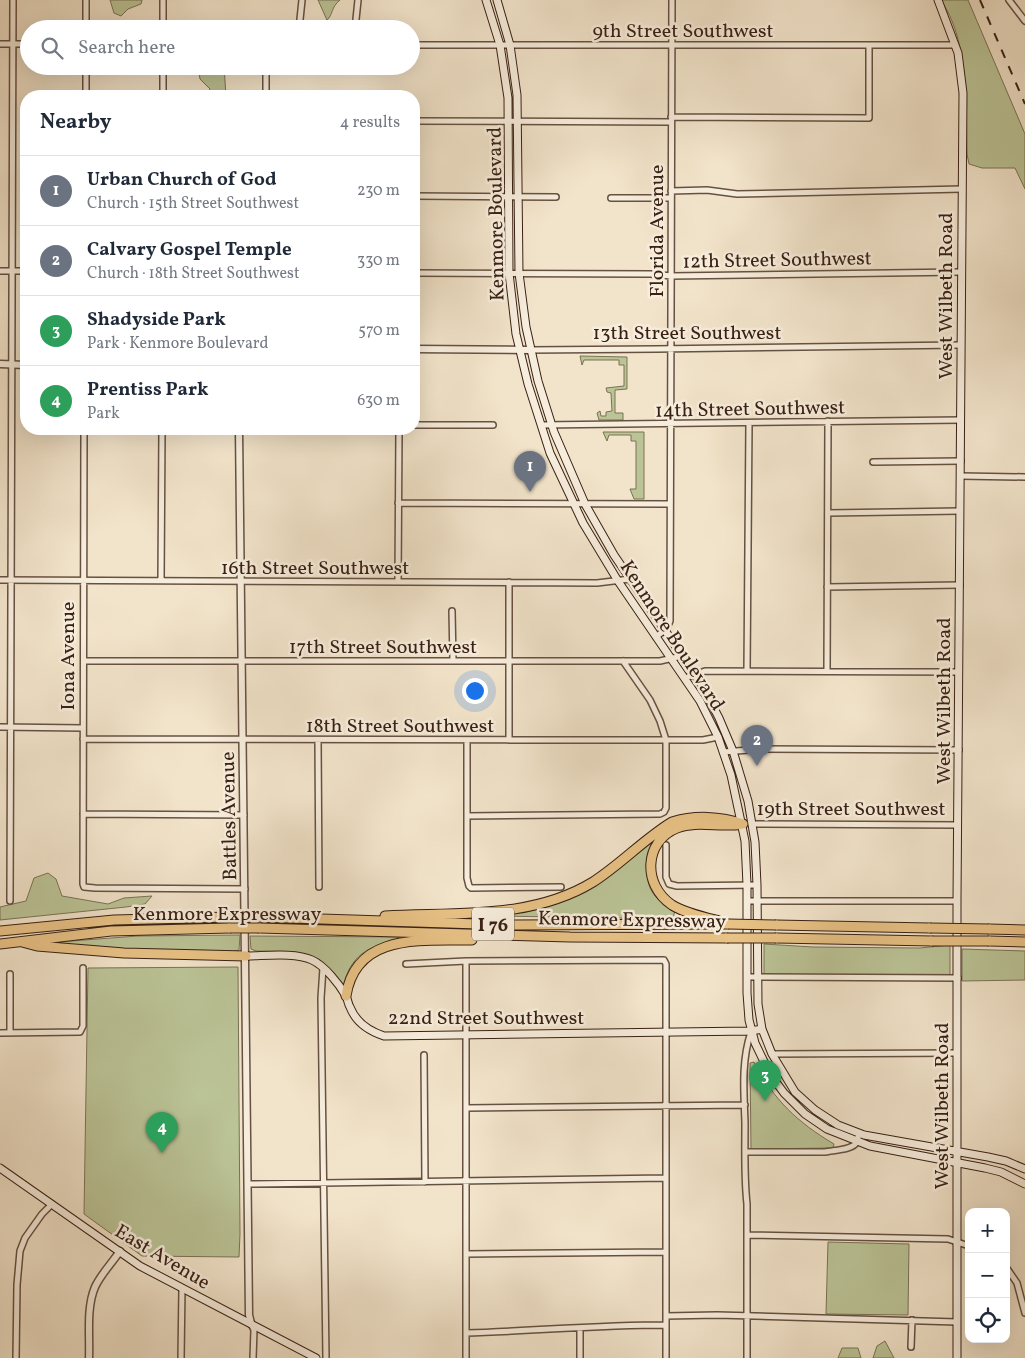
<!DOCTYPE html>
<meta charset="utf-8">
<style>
body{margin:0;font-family:Vollkorn,serif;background:#f6f6f7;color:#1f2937}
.controls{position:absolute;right:15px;bottom:15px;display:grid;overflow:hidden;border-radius:10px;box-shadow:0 5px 20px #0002}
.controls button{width:45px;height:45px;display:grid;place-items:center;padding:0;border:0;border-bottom:1px solid #e0e1e3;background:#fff;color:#1f2937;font:25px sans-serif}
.you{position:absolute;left:474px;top:690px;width:18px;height:18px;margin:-12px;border:4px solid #fff;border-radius:50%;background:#1a73e8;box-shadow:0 0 0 8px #1a73e833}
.badge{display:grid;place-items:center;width:32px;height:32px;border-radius:50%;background:#8f2418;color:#fff;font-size:16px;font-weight:700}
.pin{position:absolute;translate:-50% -41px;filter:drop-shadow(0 1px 2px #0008)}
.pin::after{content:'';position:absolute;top:26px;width:18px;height:15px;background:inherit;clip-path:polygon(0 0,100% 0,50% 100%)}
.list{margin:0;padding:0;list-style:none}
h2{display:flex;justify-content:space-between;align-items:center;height:65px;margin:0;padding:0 20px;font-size:21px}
h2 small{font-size:16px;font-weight:400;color:#747a83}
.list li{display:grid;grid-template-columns:32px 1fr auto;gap:15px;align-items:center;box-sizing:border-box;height:70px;padding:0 20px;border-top:1px solid #e0e1e3}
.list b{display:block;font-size:19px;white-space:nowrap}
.list p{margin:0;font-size:16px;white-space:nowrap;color:#747a83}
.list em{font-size:16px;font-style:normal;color:#747a83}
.icon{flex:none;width:28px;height:28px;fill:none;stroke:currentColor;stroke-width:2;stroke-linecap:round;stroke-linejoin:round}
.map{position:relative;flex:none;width:1025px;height:1358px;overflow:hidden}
.search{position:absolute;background:#fff;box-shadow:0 5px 20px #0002;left:20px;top:20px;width:400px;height:55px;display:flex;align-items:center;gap:12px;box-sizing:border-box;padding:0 18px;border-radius:28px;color:#747a83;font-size:19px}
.panel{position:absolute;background:#fff;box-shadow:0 5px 20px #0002;left:20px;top:90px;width:400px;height:345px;border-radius:20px}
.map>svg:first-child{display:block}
.green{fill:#bbc497;stroke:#7a7255}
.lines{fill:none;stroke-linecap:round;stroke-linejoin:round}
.minor-casing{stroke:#665141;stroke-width:8}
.tertiary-casing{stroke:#665141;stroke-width:9}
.secondary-casing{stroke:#382013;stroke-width:9}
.motorway-casing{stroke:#382013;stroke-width:11}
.minor{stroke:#f7eddd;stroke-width:5}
.tertiary{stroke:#f7eddd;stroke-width:6}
.secondary{stroke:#f7eddd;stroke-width:7}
.motorway{stroke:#e9c286;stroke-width:9}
.rail{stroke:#382013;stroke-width:2;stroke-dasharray:9 9;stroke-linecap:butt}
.motorway-bridge-casing{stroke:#382013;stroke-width:11;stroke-linecap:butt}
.motorway-bridge{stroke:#e9c286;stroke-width:9}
.labels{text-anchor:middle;stroke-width:5;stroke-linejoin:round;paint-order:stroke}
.shield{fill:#f7eddd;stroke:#715e50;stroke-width:1}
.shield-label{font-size:19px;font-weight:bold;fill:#382013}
.street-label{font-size:20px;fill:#382013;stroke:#f7eddd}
</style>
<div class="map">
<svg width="1025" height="1358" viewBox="0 0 1025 1358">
<rect width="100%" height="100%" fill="#f2e4cb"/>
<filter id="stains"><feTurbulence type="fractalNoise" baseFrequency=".004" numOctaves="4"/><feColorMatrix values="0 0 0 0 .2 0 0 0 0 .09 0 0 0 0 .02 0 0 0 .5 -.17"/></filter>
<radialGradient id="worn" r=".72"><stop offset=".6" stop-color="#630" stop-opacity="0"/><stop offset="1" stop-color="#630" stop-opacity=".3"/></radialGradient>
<path class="green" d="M 110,0 L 142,0 L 141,4 L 128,9 L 121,16 L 114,13 Z
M 318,0 L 340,0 C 331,7 333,15 327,20 Z
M 941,0 L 968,0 L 1025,134 L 1025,189 L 1015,168 L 982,168 L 969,164 L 967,154 C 966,112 968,60 952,21 C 949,13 945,7 941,0 Z
M 198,66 L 224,66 L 226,96 L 208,96 L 210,89 L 200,79 Z
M 580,356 L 627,357 L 627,389 L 615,390 L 615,413 L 623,413 L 623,420 L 599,420 L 597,413 L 600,411 L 601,416 L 606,416 L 606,412 L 612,411 L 611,393 L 607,392 L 606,388 L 624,386 L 624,365 L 619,365 L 619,360 L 584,360 L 582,365 Z
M 603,432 L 644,432 L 644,499 L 634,499 L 630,489 L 636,489 L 636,441 L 631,441 L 631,435 L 609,435 L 607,441 Z
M 658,836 C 647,854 640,882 658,899 C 662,904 670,907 675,910 L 673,919 L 497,916 L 496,914 C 517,912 539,911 558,903 C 595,887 626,860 658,836 Z
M 48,873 L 56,879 L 62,896 L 108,904 L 124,898 L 152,896 L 145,904 L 126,907 L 0,920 L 0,907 L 26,901 L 34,878 Z
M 240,935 L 239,950 L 232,952 L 137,952 L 44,943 L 138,936 Z
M 250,936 L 398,937 L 398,941 C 368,945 350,956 343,987 C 339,981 335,973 329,968 C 311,948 281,952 256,951 L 251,949 Z
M 764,944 L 813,947 L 920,948 L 950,945 L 950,975 L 764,975 Z
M 962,949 L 1025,951 L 1025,980 L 962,981 Z
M 238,967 L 240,1234 L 239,1257 L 142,1256 L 84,1214 L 88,968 Z
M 754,1062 C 774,1100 797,1122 834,1144 L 833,1148 L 751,1149 L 750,1063 Z
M 828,1242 L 909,1244 L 908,1315 L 826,1314 Z
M 885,1341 L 894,1358 L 873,1358 L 877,1346 Z
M 842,1348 L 858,1348 L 861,1358 L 838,1358 Z"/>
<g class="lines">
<g class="minor-casing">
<path id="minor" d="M 1009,0 L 1025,21
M 86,29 L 86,0
M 163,29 L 163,0
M 299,29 L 302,0
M 355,29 L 358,0
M 0,44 L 29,44
M 411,45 L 955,45
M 86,96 L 86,66
M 163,96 L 163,66
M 266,96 L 266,66
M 671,117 L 869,118 L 869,45
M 414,121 L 671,122
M 671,191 L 707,190 L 737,194 L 962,189
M 414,196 L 556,197
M 611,198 L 671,198
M 0,271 L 26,271
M 414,273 L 651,274 L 671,276 L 961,272
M 530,350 L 656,349 L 961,345
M 414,425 L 493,425
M 541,425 L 961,420
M 84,429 L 83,884 L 84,887 L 95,888 L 245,889
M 873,462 L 961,461
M 960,476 L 1025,477
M 398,503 L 670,504
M 828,513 L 960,511
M 0,580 L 597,583 L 630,579
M 161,581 L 162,429
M 398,582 L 399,429
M 509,582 L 509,740
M 827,587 L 960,585
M 452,611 L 453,661
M 656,637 L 667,628 L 670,621 L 672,0
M 84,661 L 660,661 L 682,656
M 747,671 L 749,423
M 827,671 L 828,421
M 685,678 L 705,671 L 959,672
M 0,727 L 83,728
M 83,739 L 703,740 L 718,737
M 467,740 L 467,878 L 469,886 L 471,888 L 561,887
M 318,741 L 319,887
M 723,752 L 762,749 L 959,750
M 83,814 L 244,815
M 467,816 L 660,814 L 664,812 L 666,808 L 666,740 L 660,721 L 650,700 L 623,661
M 753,824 L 958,825
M 666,845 L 666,877 L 669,884 L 677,886 L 757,885
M 10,901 L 13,0
M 747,901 L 957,901
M 406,964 L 466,961 L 664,960 L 666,964 L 666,1358
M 323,968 L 321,998 L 326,1358
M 747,977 L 958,978
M 0,1033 L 80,1032 L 83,1026 L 83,968
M 10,1033 L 10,974
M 772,1054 L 957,1053
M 424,1055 L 425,1182
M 466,1108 L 745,1105
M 745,1152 L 825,1152 C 834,1150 853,1150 857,1142 C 858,1139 858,1136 859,1133
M 248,1184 L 666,1178
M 747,1235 L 948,1239 L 969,1246
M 466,1254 L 665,1252
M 1006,1267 L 1017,1283 L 1025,1313
M 666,1316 L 717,1315 L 957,1322
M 251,1324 L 254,1330 L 253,1358
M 580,1328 L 580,1358
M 466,1333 C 532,1331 599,1325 666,1325
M 911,1347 L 912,1320
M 16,1358 L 17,1285 L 20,1251 L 25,1238 L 42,1214 L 52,1204
M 181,1358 L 182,1288
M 466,1358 L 466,961
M 747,1358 L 747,1204 C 744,1177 745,1150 745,1123 C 744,1093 741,1061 751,1032"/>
</g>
<g class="tertiary-casing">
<path id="tertiary" d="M 414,349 L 530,350
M 0,364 L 26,365
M 239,429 L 249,1315 L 251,1323
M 89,1358 C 90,1336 86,1308 95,1287 C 101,1274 112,1263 120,1251"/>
</g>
<g class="secondary-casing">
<path id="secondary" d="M 486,0 L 500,45 L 508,98 L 509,273 L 516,334 L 528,384 L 550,453 L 583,523 L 618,581 L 700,701 L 718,737 L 731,775 L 745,841 L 747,885 L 747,993 L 749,1020 L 755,1043 L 770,1074 L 784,1093 L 805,1114 L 827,1129 L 870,1146 L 985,1168 L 1001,1172 L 1025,1184
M 497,0 L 510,45 L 517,95 L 519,273 L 526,327 L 538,381 L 554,432 L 585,504 L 614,555 L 702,685 L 719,718 L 733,751 L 748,801 L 755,842 L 757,885 L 758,1004 L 762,1029 L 772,1054 L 795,1092 L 815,1110 L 838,1125 L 864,1135 L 988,1157 L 1006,1161 L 1025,1169
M 938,0 L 958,53 L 963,93 L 957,901 L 957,1358
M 246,956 C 264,956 295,952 312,960 C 325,966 339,984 346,996 C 348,1000 348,1004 350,1007 C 356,1023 369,1031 384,1036 L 751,1031 L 762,1029
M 0,1168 L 140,1266 L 316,1358"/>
</g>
<g class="motorway-casing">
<path id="motorway" d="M 385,916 C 454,912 531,920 593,882 C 621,864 644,839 672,822 C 694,815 721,816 743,824
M 258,917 L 513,925 L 728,924
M 719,921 C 703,917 685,913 672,905 C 642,885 644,841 677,828 C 697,820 721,828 742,824
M 776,925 L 930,928
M 259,928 L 570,937 L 727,938
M 989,929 L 1025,930
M 0,931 L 114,920 L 229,917
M 776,938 L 932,941
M 989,941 L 1025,942
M 22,942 L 37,946 L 124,953 L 246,956
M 0,944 L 111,931 L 230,928
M 346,996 C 356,932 423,941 472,940"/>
</g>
<use href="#minor" class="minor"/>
<use href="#tertiary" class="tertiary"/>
<use href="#secondary" class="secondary"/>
<use href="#motorway" class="motorway"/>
<path class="rail" d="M 980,0 L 1025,104"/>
<g class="motorway-bridge-casing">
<path id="motorway-bridge" d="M 229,917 L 258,917
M 728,924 L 776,925
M 230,928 L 259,928
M 930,928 L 989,929
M 727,938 L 776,938
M 932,941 L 989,941"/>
</g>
<use href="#motorway-bridge" class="motorway-bridge"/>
</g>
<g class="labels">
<rect class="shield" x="472" y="907.5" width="42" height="33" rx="4"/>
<g class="shield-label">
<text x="493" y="931">I 76</text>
</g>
<g class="street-label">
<text x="683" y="37">9th Street Southwest</text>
<text transform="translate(495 214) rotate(-91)" y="7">Kenmore Boulevard</text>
<text transform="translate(656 231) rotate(-90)" y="7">Florida Avenue</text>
<text transform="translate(777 259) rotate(-1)" y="7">12th Street Southwest</text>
<text transform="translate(945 296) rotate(-90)" y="7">West Wilbeth Road</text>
<text x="687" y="339">13th Street Southwest</text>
<text transform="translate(750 408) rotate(-1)" y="7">14th Street Southwest</text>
<text x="315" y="574">16th Street Southwest</text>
<text transform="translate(673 635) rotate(57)" y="7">Kenmore Boulevard</text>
<text x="383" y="653">17th Street Southwest</text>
<text transform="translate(67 656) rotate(-90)" y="7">Iona Avenue</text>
<text transform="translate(943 701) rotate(-90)" y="7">West Wilbeth Road</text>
<text x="400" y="732">18th Street Southwest</text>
<text x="851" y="815">19th Street Southwest</text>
<text transform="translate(228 816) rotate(-91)" y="7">Battles Avenue</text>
<text x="227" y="920">Kenmore Expressway</text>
<text transform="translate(632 919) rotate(1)" y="7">Kenmore Expressway</text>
<text x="486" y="1024">22nd Street Southwest</text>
<text transform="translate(941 1106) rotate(-90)" y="7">West Wilbeth Road</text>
<text transform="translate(163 1256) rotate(31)" y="7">East Avenue</text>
</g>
</g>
<rect width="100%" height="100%" filter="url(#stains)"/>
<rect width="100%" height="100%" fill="url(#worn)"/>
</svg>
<div class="controls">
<button>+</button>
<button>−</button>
<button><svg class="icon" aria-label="locate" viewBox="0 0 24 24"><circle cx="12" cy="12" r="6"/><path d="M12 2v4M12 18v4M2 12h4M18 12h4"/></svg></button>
</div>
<div class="you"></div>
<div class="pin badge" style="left:530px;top:492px;background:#6b7280">1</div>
<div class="pin badge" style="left:757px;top:766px;background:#6b7280">2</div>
<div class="pin badge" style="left:765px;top:1101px;background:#2e9e5b">3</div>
<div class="pin badge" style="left:162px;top:1153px;background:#2e9e5b">4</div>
<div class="search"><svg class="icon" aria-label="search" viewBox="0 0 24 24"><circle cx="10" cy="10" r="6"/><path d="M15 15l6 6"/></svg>Search here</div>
<section class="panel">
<h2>Nearby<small>4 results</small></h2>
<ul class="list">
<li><span class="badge" style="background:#6b7280">1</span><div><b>Urban Church of God</b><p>Church · 15th Street Southwest</p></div><em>230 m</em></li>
<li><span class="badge" style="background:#6b7280">2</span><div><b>Calvary Gospel Temple</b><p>Church · 18th Street Southwest</p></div><em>330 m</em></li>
<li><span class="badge" style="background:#2e9e5b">3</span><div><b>Shadyside Park</b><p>Park · Kenmore Boulevard</p></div><em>570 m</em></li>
<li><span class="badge" style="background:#2e9e5b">4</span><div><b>Prentiss Park</b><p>Park</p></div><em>630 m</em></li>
</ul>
</section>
</div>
